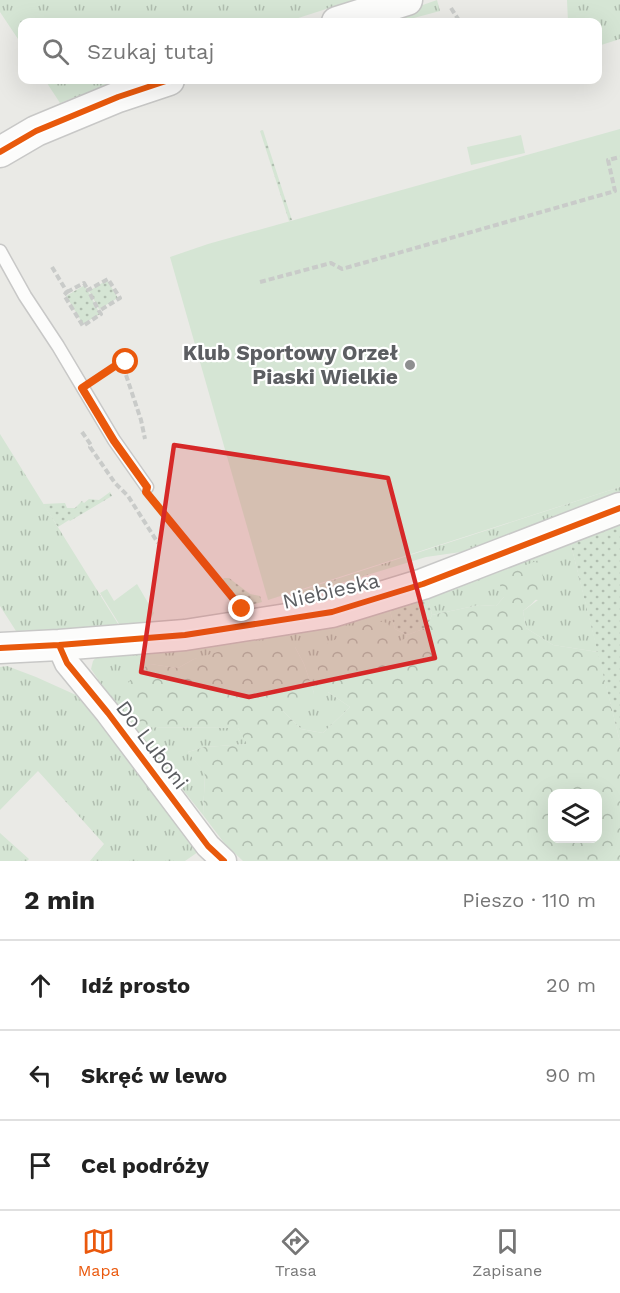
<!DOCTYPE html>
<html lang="pl">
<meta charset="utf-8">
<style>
body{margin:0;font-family:"Work Sans",sans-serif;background:#f2f2f2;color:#222}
.controls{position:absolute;right:18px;bottom:18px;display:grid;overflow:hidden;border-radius:12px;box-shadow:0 6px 24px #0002}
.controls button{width:54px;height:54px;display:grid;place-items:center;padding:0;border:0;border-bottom:2px solid #e0e0e0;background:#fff;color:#222;font:30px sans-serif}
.stop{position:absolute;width:18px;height:18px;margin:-14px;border:4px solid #ea580c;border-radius:50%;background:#fff}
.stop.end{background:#ea580c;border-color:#fff;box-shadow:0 2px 6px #0008}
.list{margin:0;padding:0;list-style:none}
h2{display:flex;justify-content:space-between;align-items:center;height:78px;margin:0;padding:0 24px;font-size:26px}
h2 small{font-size:20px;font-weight:400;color:#767676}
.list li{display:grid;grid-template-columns:39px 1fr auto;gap:18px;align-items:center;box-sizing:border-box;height:90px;padding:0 24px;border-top:2px solid #e0e0e0}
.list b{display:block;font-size:22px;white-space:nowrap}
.list em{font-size:20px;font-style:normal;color:#767676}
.icon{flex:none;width:33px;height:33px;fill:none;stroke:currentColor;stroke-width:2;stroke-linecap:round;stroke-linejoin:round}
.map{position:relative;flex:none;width:620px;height:861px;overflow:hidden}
.search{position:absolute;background:#fff;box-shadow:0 6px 24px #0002;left:18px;right:18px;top:18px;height:66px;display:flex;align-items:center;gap:15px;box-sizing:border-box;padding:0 21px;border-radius:12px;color:#767676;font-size:22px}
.sheet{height:348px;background:#fff}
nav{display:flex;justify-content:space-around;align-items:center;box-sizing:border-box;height:84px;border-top:2px solid #e0e0e0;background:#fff;font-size:16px;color:#767676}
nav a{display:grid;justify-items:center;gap:3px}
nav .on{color:#ea580c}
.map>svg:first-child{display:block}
.grass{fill:url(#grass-tufts)}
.forest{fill:url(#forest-crowns);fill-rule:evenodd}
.park{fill:#d5e5d4}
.garden{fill:url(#garden-dots)}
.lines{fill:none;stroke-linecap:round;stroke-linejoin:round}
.service-casing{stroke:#c8c8c7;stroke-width:15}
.minor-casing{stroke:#c8c8c7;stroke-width:27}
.tertiary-casing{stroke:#c8c8c7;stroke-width:33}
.path{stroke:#c9cbc9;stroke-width:4;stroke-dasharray:6 3;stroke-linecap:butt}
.service{stroke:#fcfcfb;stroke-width:12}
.minor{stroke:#fcfcfb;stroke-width:24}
.tertiary{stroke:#fcfcfb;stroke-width:30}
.cycleway-casing{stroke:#fff;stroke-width:10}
.cycleway{stroke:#e8590c;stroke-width:6}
.route{stroke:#ea580c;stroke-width:8}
.marked{fill:#d62828;fill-opacity:0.2;stroke:#d62828;stroke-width:4.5;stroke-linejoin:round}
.poi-dot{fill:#8e8f90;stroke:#fff;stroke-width:2}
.labels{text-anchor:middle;stroke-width:4.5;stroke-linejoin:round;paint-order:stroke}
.poi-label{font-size:21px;font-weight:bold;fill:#5c5e62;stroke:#fff;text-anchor:end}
.street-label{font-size:21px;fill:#5c5e62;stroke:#fff}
</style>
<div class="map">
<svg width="620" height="861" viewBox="0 0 620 861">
<defs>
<pattern id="grass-tufts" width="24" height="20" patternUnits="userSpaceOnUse" patternTransform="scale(1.5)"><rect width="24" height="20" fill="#d5e5d4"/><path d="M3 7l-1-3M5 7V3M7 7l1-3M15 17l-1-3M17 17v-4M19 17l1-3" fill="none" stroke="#b0bdaf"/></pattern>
<pattern id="forest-crowns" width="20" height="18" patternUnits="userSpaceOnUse" patternTransform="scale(1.5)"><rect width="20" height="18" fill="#d5e5d4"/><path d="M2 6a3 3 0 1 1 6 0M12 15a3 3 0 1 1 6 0" fill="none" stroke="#b0bdaf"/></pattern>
<pattern id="garden-dots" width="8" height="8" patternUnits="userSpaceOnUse" patternTransform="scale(1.5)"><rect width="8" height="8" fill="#d5e5d4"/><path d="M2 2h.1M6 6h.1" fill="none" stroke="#b0bdaf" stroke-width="1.8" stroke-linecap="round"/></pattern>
</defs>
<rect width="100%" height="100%" fill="#eaeae6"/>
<path class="grass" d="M 0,0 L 354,0 L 286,22 L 22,22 L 22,45 L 0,12 Z
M 437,0 L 440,11 L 399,22 L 374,22 Z
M 567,0 L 620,0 L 620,39 L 598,46 L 598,22 L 568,22 Z
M 45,80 L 120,80 L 60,103 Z
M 0,434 L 120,627 L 16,631 L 0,606 Z
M 620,487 L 620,494 L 575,508 L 482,549 L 426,557 L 292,598 L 290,594 Z
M 570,541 L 598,652 L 553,645 L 526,628 L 523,611 L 538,600 L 504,597 L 496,606 L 479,605 L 432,615 L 427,595 Z
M 389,607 L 395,629 L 407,635 L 406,638 L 328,692 L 350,707 L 323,733 L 301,729 L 282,710 L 314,693 L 304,664 L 295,647 L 194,659 L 178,668 L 150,664 L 120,712 L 91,669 L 93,661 L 99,654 Z
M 7,666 L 36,677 L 76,695 L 126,755 L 198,852 L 185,861 L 90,861 L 104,844 L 38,771 L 0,810 L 0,667 Z
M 133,727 L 238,728 L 248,744 L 205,747 L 188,752 L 205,773 L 203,815 Z
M 0,833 L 29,859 L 27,861 L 0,861 Z"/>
<path class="forest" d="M 539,560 C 547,586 544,595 523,611 L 526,628 L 553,645 L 598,652 L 620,742 L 620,861 L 243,861 L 225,844 L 203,815 L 205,774 L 188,752 L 205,747 L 247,744 L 238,728 L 133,727 L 120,712 L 121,697 L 134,673 L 150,664 L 178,668 L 194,659 L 244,644 L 295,647 L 304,664 L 314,693 L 300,707 L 283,711 L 301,729 L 323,733 L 350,707 L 328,692 L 316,665 L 327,644 L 371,620 L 388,623 L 395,644 L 406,638 L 407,635 L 426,628 L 432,615 L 479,605 L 496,606 L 504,597 L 497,576 ZM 552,794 L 598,794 L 598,838 L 552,838 Z"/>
<path class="park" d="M 620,129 L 620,487 L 268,600 L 170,257 L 208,244 Z
M 521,135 L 525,153 L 471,165 L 467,147 Z
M 137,584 L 154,613 L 147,624 L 121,627 L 100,593 L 107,589 L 114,601 Z"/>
<path class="garden" d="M 263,130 L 292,220 L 289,221 L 260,131 Z
M 107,280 L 118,298 L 99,309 L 89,291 Z
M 85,285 L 100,314 L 83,324 L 66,296 Z
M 110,492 L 112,496 L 70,521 L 69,520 L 58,527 L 43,504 L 65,503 L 67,508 L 75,508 L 82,501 L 84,503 L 89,499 L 99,500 Z
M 620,524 L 620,742 L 570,541 Z
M 224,578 L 229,578 L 250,594 L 260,596 L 262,602 C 241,610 234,596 222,581 Z
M 427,595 L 432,615 L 426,628 L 407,635 L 395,629 L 389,607 Z"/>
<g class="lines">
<g class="service-casing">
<path id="service" d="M 0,251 L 25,296 L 58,346 L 114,440 L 147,487"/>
</g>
<g class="minor-casing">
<path id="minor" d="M 59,645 L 67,663 L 108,713 L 208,846 L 224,861"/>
</g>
<g class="tertiary-casing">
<path id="tertiary" d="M 337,22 L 407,0
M 0,152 L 36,131 L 118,97 L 169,80
M 0,648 L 59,645 L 185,635 L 332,612 L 423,584 L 620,508"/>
</g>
<path class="path" d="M 451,8 L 460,22
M 52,267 L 67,292 L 64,295 L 83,326 L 101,314 L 99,311 L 88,290 L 108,279 L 120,298 L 99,311
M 260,282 L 331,263 L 342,269 L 615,191 L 608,160 L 620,157
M 67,292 L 84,283 L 88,290
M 126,375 L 141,420 L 145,439
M 95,379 L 118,364 L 126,362
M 82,432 L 91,445 L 90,447 L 115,483 L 128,496 L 158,543
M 154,501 L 236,602"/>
<use href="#service" class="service"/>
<use href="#minor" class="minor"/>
<use href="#tertiary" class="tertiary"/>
<g class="cycleway-casing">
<path id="cycleway" d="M 0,152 L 36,131 L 118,97 L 169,80
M 59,645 L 67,663 L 108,713 L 208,846 L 224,861
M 0,648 L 59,645 L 185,635 L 332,612 L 423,584 L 620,508"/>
</g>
<use href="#cycleway" class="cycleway"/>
</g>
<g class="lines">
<path class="route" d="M 126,362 L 118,364 L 82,388 L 114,441 L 147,487 L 146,492 L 242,609"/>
</g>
<path class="marked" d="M 174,445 L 388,478 L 435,658 L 249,697 L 141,672 Z"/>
<circle class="poi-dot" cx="410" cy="365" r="6"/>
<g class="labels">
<g class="poi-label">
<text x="398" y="360">Klub Sportowy Orzeł<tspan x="398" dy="24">Piaski Wielkie</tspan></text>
</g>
<g class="street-label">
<text transform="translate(331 591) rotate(-13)" y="7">Niebieska</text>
<text transform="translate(152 745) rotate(53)" y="7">Do Luboni</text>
</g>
</g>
</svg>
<div class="controls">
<button><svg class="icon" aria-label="layers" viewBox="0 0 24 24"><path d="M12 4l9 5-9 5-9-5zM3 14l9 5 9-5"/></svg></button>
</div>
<div class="stop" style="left:126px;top:362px"></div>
<div class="stop end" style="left:242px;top:609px"></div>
<div class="search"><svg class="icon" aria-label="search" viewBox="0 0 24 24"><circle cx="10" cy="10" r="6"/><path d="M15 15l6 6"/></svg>Szukaj tutaj</div>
</div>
<section class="sheet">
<h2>2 min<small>Pieszo · 110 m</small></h2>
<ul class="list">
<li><svg class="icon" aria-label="ahead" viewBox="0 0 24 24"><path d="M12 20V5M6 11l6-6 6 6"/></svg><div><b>Idź prosto</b></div><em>20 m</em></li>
<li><svg class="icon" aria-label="left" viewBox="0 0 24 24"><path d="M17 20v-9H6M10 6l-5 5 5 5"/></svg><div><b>Skręć w lewo</b></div><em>90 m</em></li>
<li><svg class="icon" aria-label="arrive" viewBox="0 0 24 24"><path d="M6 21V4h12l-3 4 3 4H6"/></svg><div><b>Cel podróży</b></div></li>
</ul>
</section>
<nav>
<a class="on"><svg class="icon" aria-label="map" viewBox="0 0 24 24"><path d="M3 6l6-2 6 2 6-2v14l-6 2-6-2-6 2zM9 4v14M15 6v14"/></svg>Mapa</a>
<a><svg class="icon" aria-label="directions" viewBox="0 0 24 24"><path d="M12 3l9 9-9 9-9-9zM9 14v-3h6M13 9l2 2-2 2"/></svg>Trasa</a>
<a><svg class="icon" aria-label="saved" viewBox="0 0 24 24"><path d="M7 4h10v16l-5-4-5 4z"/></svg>Zapisane</a>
</nav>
